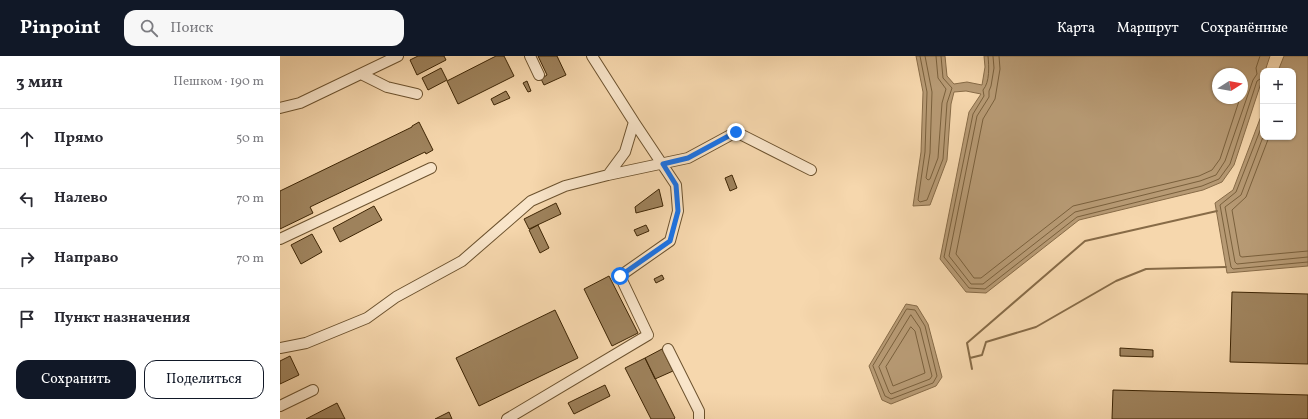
<!DOCTYPE html>
<html lang="ru">
<meta charset="utf-8">
<style>
body{margin:0;font-family:Vollkorn,serif;background:#f7f7f7;color:#2b2b33}
.controls{position:absolute;right:12px;top:12px;display:grid;overflow:hidden;border-radius:8px;box-shadow:0 1px 3px #0004}
.controls button{width:36px;height:36px;display:grid;place-items:center;padding:0;border:0;border-bottom:1px solid #e1e1e2;background:#fff;color:#2b2b33;font:20px sans-serif}
.compass{position:absolute;left:932px;top:12px;width:36px;height:36px;border-radius:50%;background:#fff;box-shadow:0 1px 3px #0004;rotate:79deg}
.stop{position:absolute;width:12px;height:12px;margin:-9px;border:3px solid #1a73e8;border-radius:50%;background:#fff}
.stop.end{background:#1a73e8;border-color:#fff;box-shadow:0 1px 4px #0008}
.list{margin:0;padding:0;list-style:none}
h2{display:flex;justify-content:space-between;align-items:center;height:52px;margin:0;padding:0 16px;font-size:17px}
h2 small{font-size:13px;font-weight:400;color:#7c7c81}
.list li{display:grid;grid-template-columns:26px 1fr auto;gap:12px;align-items:center;box-sizing:border-box;height:60px;padding:0 16px;border-top:1px solid #e1e1e2}
.list b{display:block;font-size:15px;white-space:nowrap}
.list em{font-size:13px;font-style:normal;color:#7c7c81}
.actions{display:flex;gap:8px;padding:12px 16px}
.actions a{flex:1;padding:9px 0;border:1px solid #111827;border-radius:12px;text-align:center;font-size:14px;color:#111827}
.actions .main{background:#111827;color:#fff}
.icon{flex:none;width:22px;height:22px;fill:none;stroke:currentColor;stroke-width:2;stroke-linecap:round;stroke-linejoin:round}
.map{position:relative;flex:none;width:1028px;height:363px;overflow:hidden}
header{display:flex;align-items:center;gap:24px;box-sizing:border-box;height:56px;padding:0 20px;background:#111827;color:#fff}
header strong{font-size:19px}
nav{display:flex;gap:22px;margin-inline-start:auto;font-size:14px}
.search{width:280px;height:36px;background:#f7f7f7;display:flex;align-items:center;gap:10px;box-sizing:border-box;padding:0 14px;border-radius:12px;color:#7c7c81;font-size:15px}
main{display:flex}
aside{flex:1;background:#fff}
.map>svg:first-child{display:block}
.water{fill:#b79a74;stroke:#876b47;fill-rule:evenodd}
.lines{fill:none;stroke-linecap:round;stroke-linejoin:round}
.shore{stroke:#7a603c;stroke-width:1}
.stream{stroke:#876b47;stroke-width:2}
.building{fill:#9e825c;stroke:#3e2504}
.minor-casing{stroke:#6c522e;stroke-width:12}
.minor{stroke:#f9e5ca;stroke-width:10}
.route{stroke:#1a73e8;stroke-width:5}
</style>
<header>
<strong>Pinpoint</strong>
<div class="search"><svg class="icon" aria-label="search" viewBox="0 0 24 24"><circle cx="10" cy="10" r="6"/><path d="M15 15l6 6"/></svg>Поиск</div>
<nav><a>Карта</a><a>Маршрут</a><a>Сохранённые</a></nav>
</header>
<main>
<aside>
<h2>3 мин<small>Пешком · 190 m</small></h2>
<ul class="list">
<li><svg class="icon" aria-label="ahead" viewBox="0 0 24 24"><path d="M12 20V5M6 11l6-6 6 6"/></svg><div><b>Прямо</b></div><em>50 m</em></li>
<li><svg class="icon" aria-label="left" viewBox="0 0 24 24"><path d="M17 20v-9H6M10 6l-5 5 5 5"/></svg><div><b>Налево</b></div><em>70 m</em></li>
<li><svg class="icon" aria-label="right" viewBox="0 0 24 24"><path d="M7 20v-9h11M14 6l5 5-5 5"/></svg><div><b>Направо</b></div><em>70 m</em></li>
<li><svg class="icon" aria-label="arrive" viewBox="0 0 24 24"><path d="M6 21V4h12l-3 4 3 4H6"/></svg><div><b>Пункт назначения</b></div></li>
</ul>
<div class="actions"><a class="main">Сохранить</a><a>Поделиться</a></div>
</aside>
<div class="map">
<svg width="1028" height="363" viewBox="0 0 1028 363">
<rect width="100%" height="100%" fill="#f6d7ad"/>
<filter id="stains"><feTurbulence type="fractalNoise" baseFrequency=".005" numOctaves="4"/><feColorMatrix values="0 0 0 0 .2 0 0 0 0 .09 0 0 0 0 .02 0 0 0 .5 -.17"/></filter>
<radialGradient id="worn" r=".72"><stop offset=".6" stop-color="#630" stop-opacity="0"/><stop offset="1" stop-color="#630" stop-opacity=".3"/></radialGradient>
<path class="water" d="M 636,0 L 665,0 L 667,20 L 674,28 L 687,26 L 702,29 L 705,11 L 704,0 L 990,0 L 985,15 L 983,15 L 983,21 L 954,109 L 942,126 L 923,134 L 799,164 L 706,237 L 686,236 L 660,203 L 689,56 L 701,38 L 686,35 L 674,36 L 671,48 L 667,104 L 650,149 L 633,150 L 641,96 L 643,36 ZM 938,18 L 962,18 L 962,42 L 938,42 Z
M 1004,0 L 1028,0 L 1028,210 L 947,217 L 935,147 L 953,134 L 983,55 L 983,81 L 1013,81 L 1013,15 L 998,15 Z
M 626,248 L 637,250 L 648,268 L 662,321 L 656,330 L 611,348 L 602,344 L 589,310 Z"/>
<g class="lines">
<path class="shore" d="M 640,0 L 647,36 L 645,96 L 638,144 L 640,146 L 647,144 L 663,103 L 667,47 L 672,32 L 663,22 L 661,0
M 645,0 L 652,36 L 650,97 L 646,122 L 648,124 L 650,123 L 658,102 L 662,47 L 666,33 L 658,22 L 656,0
M 708,0 C 709,10 710,26 703,34 L 704,40 L 693,58 L 664,201 L 689,232 L 705,233 L 797,161 L 922,130 L 939,123 L 950,108 L 977,25 L 980,23 L 983,22
M 713,0 L 714,12 L 711,30 L 709,35 L 709,41 L 697,60 L 669,200 L 691,228 L 703,228 L 795,156 L 920,125 L 936,119 L 945,105 L 973,24 L 977,18 L 976,12 L 980,0
M 719,0 L 720,13 L 715,43 L 703,63 L 676,198 L 694,222 L 701,222 L 793,150 L 919,120 L 932,114 L 940,103 L 960,42
M 983,67 L 956,136 L 940,149 L 951,211 L 953,213 L 1028,206
M 983,81 L 961,139 L 945,151 L 955,206 L 957,208 L 1028,201
M 989,81 L 966,141 L 952,154 L 960,200 L 962,201 L 1028,195
M 627,253 L 635,254 L 645,270 L 657,320 L 653,327 L 611,343 L 605,340 L 593,310 Z
M 631,259 L 640,272 L 652,320 L 650,323 L 611,338 L 609,336 L 599,311 Z
M 631,271 L 635,275 L 645,317 L 613,330 L 606,311 Z"/>
<path class="stream" d="M 690,302 L 702,299 L 706,286 L 756,271 L 836,225 L 866,213 L 946,211
M 692,313 L 687,287 L 805,185 L 937,155"/>
</g>
<path class="building" d="M 138,0 L 164,0 L 166,4 L 137,19 L 130,4 Z
M 216,0 L 224,0 L 234,20 L 178,48 L 167,25 Z
M 258,0 L 277,0 L 286,19 L 264,29 L 261,23 L 267,19 Z
M 161,12 L 167,24 L 148,34 L 142,22 Z
M 247,25 L 251,35 L 248,36 L 243,27 Z
M 226,35 L 230,42 L 214,49 L 211,43 Z
M 139,66 L 153,94 L 146,98 L 145,96 L 30,151 L 33,157 L 0,173 L 0,135 L 132,71 L 132,70 Z
M 452,119 L 457,132 L 450,135 L 445,122 Z
M 379,133 L 383,150 L 356,157 L 355,151 Z
M 276,147 L 281,158 L 249,173 L 244,163 Z
M 94,150 L 102,164 L 60,186 L 53,172 Z
M 258,169 L 269,192 L 260,197 L 249,174 Z
M 366,169 L 369,175 L 357,180 L 354,174 Z
M 32,178 L 42,196 L 21,208 L 11,189 Z
M 382,219 L 384,223 L 376,227 L 374,223 Z
M 329,220 L 358,277 L 332,290 L 304,233 Z
M 952,236 L 1028,238 L 1028,308 L 950,306 Z
M 275,254 L 298,302 L 199,350 L 176,302 Z
M 840,292 L 873,294 L 873,301 L 840,300 Z
M 382,293 L 393,315 L 375,323 L 365,302 Z
M 10,300 L 19,319 L 0,328 L 0,305 Z
M 365,302 L 395,362 L 394,363 L 371,363 L 345,312 Z
M 325,329 L 330,340 L 294,358 L 288,347 Z
M 833,334 L 1028,339 L 1028,363 L 832,363 Z
M 57,347 L 65,363 L 26,363 Z
M 169,356 L 172,363 L 155,363 Z"/>
<g class="lines">
<g class="minor-casing">
<path id="minor" d="M 250,0 L 259,19
M 81,18 L 107,31 L 137,38
M 0,52 L 20,47 L 118,0
M 328,119 L 408,102 L 456,76 L 531,114
M 0,183 L 151,112
M 0,292 L 26,287 L 87,262 L 116,241 L 182,205 L 251,145 L 285,130 L 328,119 L 345,96 L 354,66 L 312,0
M 388,293 L 419,355 L 419,363
M 0,350 L 33,334
M 227,363 L 368,279 L 340,220 L 390,185 L 398,155 L 396,129 L 354,66"/>
</g>
<use href="#minor" class="minor"/>
</g>
<g class="lines">
<path class="route" d="M 340,220 L 390,185 L 398,155 L 396,129 L 383,108 L 408,102 L 456,76"/>
</g>
<rect width="100%" height="100%" filter="url(#stains)"/>
<rect width="100%" height="100%" fill="url(#worn)"/>
</svg>
<div class="controls">
<button>+</button>
<button>−</button>
</div>
<svg class="compass" viewBox="-18 -18 36 36"><path d="M0-13l5 13h-10z" fill="#e53935"/><path d="M0 13l5-13h-10z" fill="#7c7c81"/></svg>
<div class="stop" style="left:340px;top:220px"></div>
<div class="stop end" style="left:456px;top:76px"></div>
</div>
</main>
